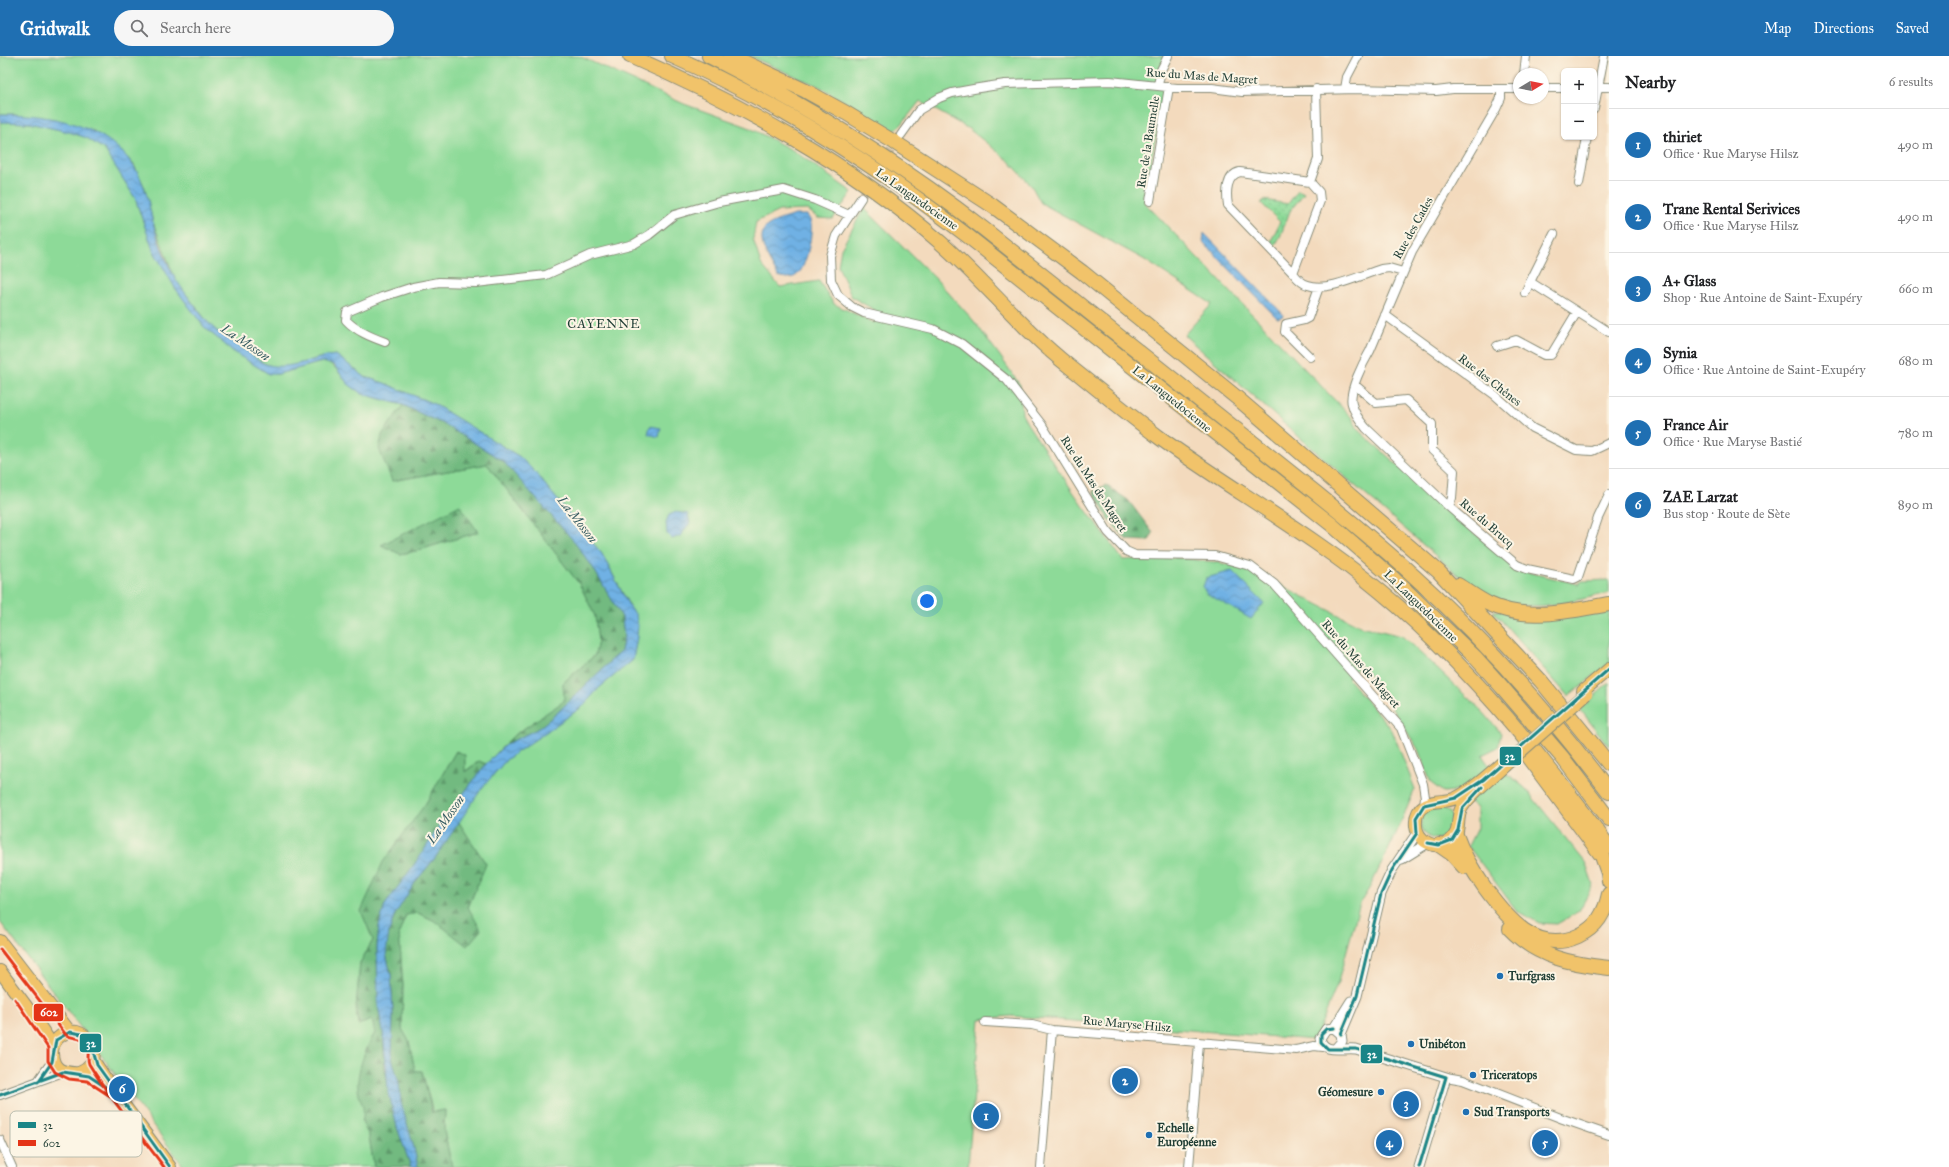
<!DOCTYPE html>
<meta charset="utf-8">
<style>
body{margin:0;font-family:"IM FELL Great Primer",serif;background:#f6f6f6;color:#202124}
.controls{position:absolute;right:12px;top:12px;display:grid;overflow:hidden;border-radius:6px;box-shadow:0 1px 3px #0004}
.controls button{width:36px;height:36px;display:grid;place-items:center;padding:0;border:0;border-bottom:1px solid #e0e0e0;background:#fff;color:#202124;font:20px sans-serif}
.compass{position:absolute;left:1513px;top:12px;width:36px;height:36px;border-radius:50%;background:#fff;box-shadow:0 1px 3px #0004;rotate:80deg}
.you{position:absolute;left:927px;top:545px;width:14px;height:14px;margin:-10px;border:3px solid #fff;border-radius:50%;background:#1a73e8;box-shadow:0 0 0 6px #1a73e833}
.badge{display:grid;place-items:center;width:26px;height:26px;border-radius:50%;background:#1f6fb2;color:#fff;font-size:13px;font-weight:700}
.pin{position:absolute;translate:-50% -50%;border:2px solid #fff;box-shadow:0 1px 4px #0006}
.list{margin:0;padding:0;list-style:none}
h2{display:flex;justify-content:space-between;align-items:center;height:52px;margin:0;padding:0 16px;font-size:17px}
h2 small{font-size:13px;font-weight:400;color:#757577}
.list li{display:grid;grid-template-columns:26px 1fr auto;gap:12px;align-items:center;box-sizing:border-box;height:72px;padding:0 16px;border-top:1px solid #e0e0e0}
.list b{display:block;font-size:15px;white-space:nowrap}
.list p{margin:0;font-size:13px;white-space:nowrap;color:#757577}
.list em{font-size:13px;font-style:normal;color:#757577}
.icon{flex:none;width:22px;height:22px;fill:none;stroke:currentColor;stroke-width:2;stroke-linecap:round;stroke-linejoin:round}
.map{position:relative;flex:none;width:1609px;height:1111px;overflow:hidden}
header{display:flex;align-items:center;gap:24px;box-sizing:border-box;height:56px;padding:0 20px;background:#1f6fb2;color:#fff}
header strong{font-size:19px}
nav{display:flex;gap:22px;margin-inline-start:auto;font-size:14px}
.search{width:280px;height:36px;background:#f6f6f6;display:flex;align-items:center;gap:10px;box-sizing:border-box;padding:0 14px;border-radius:22px;color:#757577;font-size:15px}
main{display:flex}
aside{flex:1;background:#fff}
.map>svg:first-child{display:block}
.grass{fill:#8dda98;stroke:#568c66;fill-rule:evenodd}
.forest{fill:url(#forest-firs);stroke:#487c5a}
.park{fill:url(#park-dots);stroke:#568c66}
.water{fill:url(#water-waves);stroke:#47778c}
.lines{fill:none;stroke-linecap:round;stroke-linejoin:round}
.minor-tunnel{stroke:#c9bba2;stroke-width:8;stroke-dasharray:8 4;stroke-linecap:butt}
.minor-casing{stroke:#898c78;stroke-width:10}
.tertiary-casing{stroke:#898c78;stroke-width:11}
.primary-casing{stroke:#898c78;stroke-width:14}
.motorway-casing{stroke:#898c78;stroke-width:16}
.minor{stroke:#fff;stroke-width:8}
.tertiary{stroke:#fff;stroke-width:9}
.primary{stroke:#f1c36a;stroke-width:12}
.motorway{stroke:#f1c36a;stroke-width:14}
.primary-bridge-casing{stroke:#898c78;stroke-width:14;stroke-linecap:butt}
.primary-bridge{stroke:#f1c36a;stroke-width:12}
.bus-1-casing{stroke:#fcf5e5;stroke-width:6}
.bus-2-casing{stroke:#fcf5e5;stroke-width:6}
.bus-1{stroke:#1a8587;stroke-width:3}
.bus-2{stroke:#e43417;stroke-width:3}
.poi-dot{fill:#1f6fb2;stroke:#fcf5e5;stroke-width:1.5}
.labels{text-anchor:middle;stroke-width:4;stroke-linejoin:round;paint-order:stroke}
.street-label{font-size:12px;fill:#1f3d34;stroke:#fcf5e5}
.poi-label{font-size:12px;font-weight:bold;fill:#1f3d34;stroke:#fcf5e5;text-anchor:start}
.neighbourhood-label{font-size:13px;letter-spacing:1px;fill:#1f3d34;stroke:#fcf5e5}
.water-label{font-size:13px;font-style:italic;fill:#335a60;stroke:#fcf5e5}
.key{fill:#fcf5e5;stroke:#babeb0;stroke-width:1}
.key-label{font-size:11px;fill:#1f3d34}
.line-badge{stroke:#fcf5e5;stroke-width:1.5}
.badge-label{font-size:11px;text-anchor:middle;font-weight:bold;fill:#fff}
</style>
<header>
<strong>Gridwalk</strong>
<div class="search"><svg class="icon" aria-label="search" viewBox="0 0 24 24"><circle cx="10" cy="10" r="6"/><path d="M15 15l6 6"/></svg>Search here</div>
<nav><a>Map</a><a>Directions</a><a>Saved</a></nav>
</header>
<main>
<div class="map">
<svg width="1609" height="1111" viewBox="0 0 1609 1111">
<defs>
<pattern id="forest-firs" width="22" height="20" patternUnits="userSpaceOnUse"><rect width="22" height="20" fill="#72ba80"/><path d="M5 1l3.5 6h-7zM16 11l3.5 6h-7z" fill="#5d986a"/></pattern>
<pattern id="park-dots" width="8" height="8" patternUnits="userSpaceOnUse"><rect width="8" height="8" fill="#8dda98"/><path d="M2 2h.1M6 6h.1" fill="none" stroke="#79bc84" stroke-width="1.8" stroke-linecap="round"/></pattern>
<pattern id="water-waves" width="16" height="10" patternUnits="userSpaceOnUse"><rect width="16" height="10" fill="#6fb1e4"/><path d="M0 5q4-4 8 0t8 0" fill="none" stroke="#5b91ba"/></pattern>
</defs>
<rect width="100%" height="100%" fill="#fcf5e5"/>
<filter id="ink" filterUnits="userSpaceOnUse"><feTurbulence type="fractalNoise" baseFrequency=".025" numOctaves="2"/><feDisplacementMap in="SourceGraphic" scale="8" xChannelSelector="R" yChannelSelector="G"/><feConvolveMatrix kernelMatrix="1 2 1 2 8 2 1 2 1" color-interpolation-filters="sRGB"/></filter>
<filter id="wash" filterUnits="userSpaceOnUse"><feTurbulence type="fractalNoise" baseFrequency=".012" numOctaves="4" result="noise"/><feDisplacementMap in="SourceGraphic" scale="16" xChannelSelector="R" yChannelSelector="G"/><feGaussianBlur stdDeviation="0.9" result="paint"/><feColorMatrix in="noise" values="0 0 0 0 0 0 0 0 0 0 0 0 0 0 0 0 0 1.4 0 .05"/><feComposite in="paint" operator="in"/></filter>
<g filter="url(#wash)">
<rect width="100%" height="100%" fill="#f3dabd"/>
<path class="grass" d="M 0,0 L 579,0 L 684,48 L 748,71 L 794,95 L 852,136 L 833,163 L 818,162 L 808,154 L 779,155 L 756,166 L 753,183 L 761,208 L 780,231 L 819,225 L 834,248 L 874,267 L 876,255 L 852,241 L 838,210 L 841,193 L 864,152 L 935,222 L 973,264 L 1000,300 L 1020,329 L 1022,358 L 1028,369 L 1078,443 L 1123,504 L 1169,501 L 1215,506 L 1250,513 L 1360,570 L 1402,580 L 1483,656 L 1501,677 L 1498,691 L 1482,699 L 1488,708 L 1510,720 L 1525,732 L 1585,806 L 1593,829 L 1579,855 L 1557,868 L 1539,867 L 1517,855 L 1468,790 L 1477,772 L 1477,752 L 1456,735 L 1443,736 L 1431,727 L 1418,693 L 1375,625 L 1360,609 L 1348,623 L 1392,674 L 1415,733 L 1395,780 L 1370,831 L 1360,847 L 1338,926 L 1315,984 L 1011,960 L 980,963 L 968,1111 L 452,1111 L 444,1075 L 445,1054 L 433,1056 L 422,1015 L 415,1015 L 409,985 L 402,973 L 403,930 L 399,877 L 406,859 L 418,857 L 435,865 L 467,889 L 468,852 L 486,808 L 458,765 L 482,732 L 507,703 L 582,651 L 599,632 L 633,604 L 637,581 L 637,564 L 602,498 L 533,414 L 520,401 L 434,348 L 384,327 L 365,321 L 336,299 C 317,300 299,310 281,311 C 263,313 233,286 217,275 L 210,269 L 176,225 L 153,166 L 144,130 L 134,109 L 121,95 L 94,75 L 15,58 L 0,58 Z
M 749,0 L 1166,0 L 1158,17 L 1164,35 L 1144,146 L 1352,362 L 1359,375 L 1494,494 L 1519,514 L 1578,528 L 1582,525 L 1609,524 L 1609,537 C 1580,543 1549,553 1518,549 C 1502,547 1487,539 1473,532 L 1314,394 L 1184,279 L 1212,248 L 1145,204 L 1041,147 L 1031,129 L 1008,104 L 969,73 L 920,45 L 901,69 L 894,75 L 820,31 Z
M 0,66 L 29,67 L 69,76 L 87,82 L 105,94 L 135,142 L 153,194 L 204,271 L 235,297 L 269,318 L 278,318 L 322,306 C 338,307 339,321 350,329 C 365,341 384,344 403,349 L 382,379 L 392,425 L 487,408 L 580,529 L 595,560 L 598,585 L 595,599 L 563,627 L 565,645 L 513,680 L 486,708 L 479,705 L 464,716 L 456,695 L 426,747 L 373,884 L 360,907 L 356,952 L 358,969 L 372,964 L 375,977 L 367,991 L 358,1032 L 365,1053 L 362,1066 L 369,1080 L 374,1111 L 184,1111 L 87,980 L 0,866 ZM 478,476 L 416,495 L 400,498 L 382,489 Z
M 1609,551 L 1609,608 L 1568,640 L 1493,555 Z
M 1609,627 L 1609,691 L 1580,653 Z
M1421 767a16 16 0 1 1 32 0a16 16 0 1 1-32 0Z"/>
<path class="forest" d="M 403,349 L 447,370 L 503,405 L 520,423 L 572,483 L 592,510 L 622,561 L 624,581 L 621,595 L 556,658 L 539,672 L 505,689 L 513,680 L 564,645 L 563,627 L 595,599 L 598,585 L 595,560 L 580,529 L 487,408 L 392,425 L 379,393 L 382,379 Z
M 1106,429 L 1128,444 L 1153,477 L 1149,485 L 1127,484 L 1108,463 L 1093,435 Z
M 460,449 L 478,476 L 416,495 L 400,498 L 381,489 Z
M 456,695 L 465,699 L 465,716 L 479,705 L 486,708 L 441,767 L 421,799 L 385,849 L 379,870 L 377,891 L 378,950 L 383,975 L 385,1013 L 397,1071 L 411,1111 L 374,1111 L 369,1080 L 362,1066 C 366,1047 360,1049 358,1033 C 356,1016 366,991 375,977 L 372,964 L 358,969 L 356,952 L 360,907 L 373,884 L 361,855 L 383,806 L 426,747 Z
M 458,765 L 486,808 L 468,851 L 481,874 L 467,890 L 435,865 L 418,857 L 406,859 L 399,877 L 403,930 L 402,973 L 409,985 L 415,1015 L 422,1015 L 432,1056 L 445,1054 L 444,1075 L 452,1111 L 418,1111 L 414,1092 L 401,1047 L 399,1027 L 392,1002 L 393,956 L 391,919 L 386,898 L 387,884 L 390,872 L 397,854 L 416,825 L 435,802 Z"/>
<path class="park" d="M 1298,134 L 1304,137 L 1290,155 L 1280,181 L 1274,191 L 1270,187 L 1280,166 L 1261,147 L 1264,144 L 1288,148 Z"/>
<path class="water" d="M 0,58 C 56,58 123,71 144,131 C 148,141 150,153 152,163 C 157,182 167,209 177,225 C 186,238 205,266 217,275 C 231,285 246,293 259,305 C 282,319 311,301 336,299 L 365,321 L 384,327 L 434,348 L 520,401 L 533,414 L 602,498 L 629,550 L 636,559 L 638,570 L 637,581 L 633,604 L 599,632 L 582,651 L 507,703 L 482,732 L 435,802 L 416,825 L 394,860 L 389,876 L 386,898 L 391,919 L 393,956 L 392,1002 L 399,1027 L 401,1047 L 414,1092 L 418,1111 L 411,1111 L 397,1071 L 388,1034 L 383,975 L 378,950 L 377,891 L 379,870 L 385,849 L 421,799 L 441,767 L 486,708 L 505,689 L 539,672 L 556,658 L 621,595 L 624,581 L 622,561 L 592,510 L 572,483 L 503,405 L 447,370 L 403,349 L 362,338 L 348,328 L 334,309 L 322,306 L 278,318 L 269,318 L 235,297 L 204,271 L 175,232 L 153,194 L 135,142 L 105,94 L 87,82 L 69,76 L 29,67 L 0,66 Z
M 795,159 L 807,159 C 809,162 811,165 811,168 C 813,178 806,211 798,218 C 792,224 785,222 778,220 C 772,208 754,184 766,171 C 773,165 786,162 795,159 Z
M 1204,177 L 1282,257 L 1283,260 L 1278,262 L 1276,261 L 1203,186 Z
M 650,370 L 661,372 L 659,381 L 648,378 Z
M 676,456 L 688,458 L 690,467 L 680,480 L 672,483 L 667,478 L 666,466 L 669,459 Z
M 1232,515 L 1264,547 L 1251,563 L 1206,537 L 1203,531 L 1206,522 Z"/>
</g>
<g filter="url(#ink)">
<g class="lines">
<path class="minor-tunnel" d="M 861,142 L 897,85"/>
<g class="minor-casing">
<path id="minor" d="M 1524,18 L 1526,0
M 1158,29 L 1161,14 L 1168,0
M 1594,31 L 1609,31
M 1543,32 L 1564,32
M 1316,33 L 1318,103 L 1310,126 L 1319,136 L 1320,145 L 1293,217 C 1297,222 1302,228 1308,229 C 1328,236 1361,219 1381,213 L 1389,212 L 1403,216
M 1345,33 L 1347,21 L 1358,0
M 1501,33 L 1501,42 L 1496,53 L 1412,196 L 1370,295 C 1364,305 1348,336 1352,348 C 1354,357 1360,365 1366,372 L 1449,451 L 1517,509 L 1527,513 L 1574,523 L 1578,521 L 1598,462 L 1609,439
M 1594,52 L 1604,0
M 901,79 L 919,54 L 939,42 L 952,37 L 979,32 L 1005,28 L 1110,25 L 1177,32 L 1212,32 L 1242,36 L 1355,33 L 1436,35 L 1453,33 L 1519,33
M 1579,128 L 1587,81
M 861,142 L 836,180 L 830,200 L 831,224 L 838,239 L 852,251 L 864,257 L 933,273 L 962,288 L 1007,324 L 1042,369 L 1108,476 L 1126,495 L 1135,499 L 1215,500 L 1250,510 L 1274,528 L 1401,672 L 1423,728 L 1425,741 L 1424,749
M 1150,145 L 1169,31
M 1554,178 L 1530,226 L 1609,276
M 1293,217 L 1228,149 C 1226,137 1226,119 1240,116 L 1310,126
M 1525,237 L 1530,226
M 1385,259 L 1495,339 L 1532,372 L 1576,394 L 1592,395 L 1609,387
M 385,286 C 371,281 356,275 346,264 L 347,256 L 382,241 L 413,231 L 439,226 L 476,227 L 546,219 L 590,199 L 634,188 L 649,179 L 674,159 L 719,146 L 784,134 L 815,144 L 849,159
M 1497,290 L 1516,284 L 1544,299 L 1551,299 L 1577,256
M 1310,301 L 1285,276 L 1286,268 L 1304,264 L 1308,262 L 1319,231
M 1355,329 L 1376,347 L 1406,344 L 1432,368 L 1432,394 L 1454,415 L 1452,442 L 1449,451
M 985,966 L 1032,969 L 1052,974 L 1296,994 L 1314,990 L 1323,991
M 1446,1021 L 1463,1024 L 1563,1063 L 1609,1079
M 38,1025 L 53,1004
M 0,1039 L 63,1016
M 0,1084 L 12,1111
M 1041,1111 L 1052,974
M 1189,1111 L 1199,987"/>
</g>
<g class="tertiary-casing">
<path id="tertiary" d="M 1402,803 L 1428,787
M 1334,972 L 1351,945
M 1341,978 L 1357,940 L 1381,838 L 1392,814 L 1417,777
M 1335,993 L 1342,985 L 1341,978 L 1334,972 L 1326,973 L 1320,982 C 1323,999 1343,991 1356,993 L 1446,1021 L 1419,1111"/>
</g>
<g class="primary-casing">
<path id="primary" d="M 1583,635 L 1609,613
M 1502,707 C 1488,719 1473,734 1456,742 C 1446,747 1433,743 1424,750 C 1419,753 1416,759 1416,765 C 1414,784 1436,797 1451,784 C 1461,776 1456,764 1461,753 C 1470,737 1491,723 1504,710
M 0,885 L 70,976
M 0,915 L 26,950 L 53,990
M 93,1004 L 115,1037 L 170,1111
M 76,1018 C 114,1007 83,958 58,982 C 54,986 52,992 52,998 C 54,1023 75,1014 90,1020 C 98,1024 107,1032 115,1037"/>
</g>
<g class="motorway-casing">
<path id="motorway" d="M 630,0 C 740,48 850,107 941,187 C 985,226 1023,274 1070,311 C 1099,334 1129,359 1160,382 C 1232,434 1311,478 1380,535 C 1465,605 1544,702 1609,791
M 672,0 C 778,47 877,110 969,181 L 1331,468 L 1394,523 L 1475,601 L 1502,631 L 1562,701 L 1609,763
M 709,0 C 806,49 897,106 984,173 C 1064,236 1143,299 1223,363 C 1284,411 1345,459 1404,511 C 1479,578 1548,655 1609,736
M 731,0 L 806,35 L 846,57 L 894,86 L 993,150 L 1082,216 L 1236,341 L 1439,516 L 1541,625 L 1609,708
M 1458,529 C 1468,535 1478,543 1489,548 C 1528,566 1568,555 1609,548
M 1528,701 L 1602,800 L 1608,817 L 1609,825
M 1456,779 C 1463,799 1473,815 1485,832 C 1507,862 1536,899 1578,880 C 1597,871 1605,857 1609,838
M 1439,789 L 1452,798 L 1464,811
M 1510,873 C 1537,901 1571,908 1609,912"/>
</g>
<use href="#minor" class="minor"/>
<use href="#tertiary" class="tertiary"/>
<use href="#primary" class="primary"/>
<use href="#motorway" class="motorway"/>
<g class="primary-bridge-casing">
<path id="primary-bridge" d="M 1504,710 L 1586,638"/>
</g>
<use href="#primary-bridge" class="primary-bridge"/>
<g class="bus-1-casing">
<path id="bus-1" d="M 1417,777 L 1416,762 L 1424,749 L 1456,742 L 1483,724 L 1609,613
M 1428,787 L 1439,789 L 1452,784 L 1458,774 L 1462,753 L 1482,731
M 1334,972 L 1326,973 L 1321,978 L 1321,986 L 1328,993 L 1356,993 L 1446,1021
M 1341,978 L 1357,940 L 1381,838 L 1392,814 L 1417,777
M 38,1026 L 52,1006 L 56,984 L 70,976 L 82,978 L 90,984 L 97,1009 L 170,1111
M 0,1039 L 63,1016 L 89,1020 L 113,1036
M 1419,1111 L 1446,1021"/>
</g>
<g class="bus-2-casing">
<path id="bus-2" d="M 0,893 L 66,979 C 73,983 81,981 86,987 C 91,993 86,1001 89,1008 C 111,1044 139,1077 164,1111
M 15,943 L 48,992 L 48,1005 L 55,1016 L 69,1023 L 87,1025 L 110,1040"/>
</g>
<use href="#bus-1" class="bus-1"/>
<use href="#bus-2" class="bus-2"/>
</g>
</g>
<g class="poi-dot">
<circle cx="1500" cy="920" r="4"/>
<circle cx="1411" cy="988" r="4"/>
<circle cx="1473" cy="1019" r="4"/>
<circle cx="1381" cy="1036" r="4"/>
<circle cx="1466" cy="1056" r="4"/>
<circle cx="1149" cy="1079" r="4"/>
</g>
<g class="labels">
<g class="street-label">
<text transform="translate(1202 20) rotate(4)" y="4">Rue du Mas de Magret</text>
<text transform="translate(1148 86) rotate(-81)" y="4">Rue de la Baumelle</text>
<text transform="translate(917 143) rotate(35)" y="4">La Languedocienne</text>
<text transform="translate(1413 172) rotate(-61)" y="4">Rue des Cades</text>
<text transform="translate(1490 324) rotate(38)" y="4">Rue des Chênes</text>
<text transform="translate(1172 343) rotate(39)" y="4">La Languedocienne</text>
<text transform="translate(1094 428) rotate(57)" y="4">Rue du Mas de Magret</text>
<text transform="translate(1487 467) rotate(41)" y="4">Rue du Brucq</text>
<text transform="translate(1421 550) rotate(44)" y="4">La Languedocienne</text>
<text transform="translate(1361 608) rotate(49)" y="4">Rue du Mas de Magret</text>
<text transform="translate(1127 968) rotate(5)" y="4">Rue Maryse Hilsz</text>
</g>
<g class="poi-label">
<text x="1508" y="924">Turfgrass</text>
<text x="1419" y="992">Unibéton</text>
<text x="1481" y="1023">Triceratops</text>
<text x="1373" y="1040" text-anchor="end">Géomesure</text>
<text x="1474" y="1060">Sud Transports</text>
<text x="1157" y="1076">Echelle<tspan x="1157" dy="14">Européenne</tspan></text>
</g>
<g class="neighbourhood-label">
<text x="604" y="272">CAYENNE</text>
</g>
<g class="water-label">
<text transform="translate(246 286) rotate(34)" y="5">La Mosson</text>
<text transform="translate(578 463) rotate(52)" y="5">La Mosson</text>
<text transform="translate(445 763) rotate(-55)" y="5">La Mosson</text>
</g>
</g>
<rect x="10" y="1055" width="132" height="46" rx="6" class="key"/>
<rect x="18" y="1066" width="18" height="6" fill="#1a8587"/>
<rect x="18" y="1084" width="18" height="6" fill="#e43417"/>
<g class="key-label">
<text x="43" y="1073">32</text>
<text x="43" y="1091">602</text>
</g>
<g class="line-badge">
<rect x="1499" y="690" width="23" height="20" rx="4" fill="#1a8587"/>
<rect x="33" y="947" width="31" height="19" rx="4" fill="#e43417"/>
<rect x="79" y="977" width="23" height="20" rx="4" fill="#1a8587"/>
<rect x="1360" y="988" width="23" height="20" rx="4" fill="#1a8587"/>
</g>
<g class="badge-label">
<text x="1510" y="704">32</text>
<text x="49" y="960">602</text>
<text x="91" y="991">32</text>
<text x="1372" y="1002">32</text>
</g>
</svg>
<div class="controls">
<button>+</button>
<button>−</button>
</div>
<svg class="compass" viewBox="-18 -18 36 36"><path d="M0-13l5 13h-10z" fill="#e53935"/><path d="M0 13l5-13h-10z" fill="#757577"/></svg>
<div class="you"></div>
<div class="pin badge" style="left:986px;top:1060px">1</div>
<div class="pin badge" style="left:1125px;top:1025px">2</div>
<div class="pin badge" style="left:1406px;top:1048px">3</div>
<div class="pin badge" style="left:1389px;top:1087px">4</div>
<div class="pin badge" style="left:1545px;top:1087px">5</div>
<div class="pin badge" style="left:122px;top:1033px">6</div>
</div>
<aside>
<h2>Nearby<small>6 results</small></h2>
<ul class="list">
<li><span class="badge">1</span><div><b>thiriet</b><p>Office · Rue Maryse Hilsz</p></div><em>490 m</em></li>
<li><span class="badge">2</span><div><b>Trane Rental Serivices</b><p>Office · Rue Maryse Hilsz</p></div><em>490 m</em></li>
<li><span class="badge">3</span><div><b>A+ Glass</b><p>Shop · Rue Antoine de Saint-Exupéry</p></div><em>660 m</em></li>
<li><span class="badge">4</span><div><b>Synia</b><p>Office · Rue Antoine de Saint-Exupéry</p></div><em>680 m</em></li>
<li><span class="badge">5</span><div><b>France Air</b><p>Office · Rue Maryse Bastié</p></div><em>780 m</em></li>
<li><span class="badge">6</span><div><b>ZAE Larzat</b><p>Bus stop · Route de Sète</p></div><em>890 m</em></li>
</ul>
</aside>
</main>
